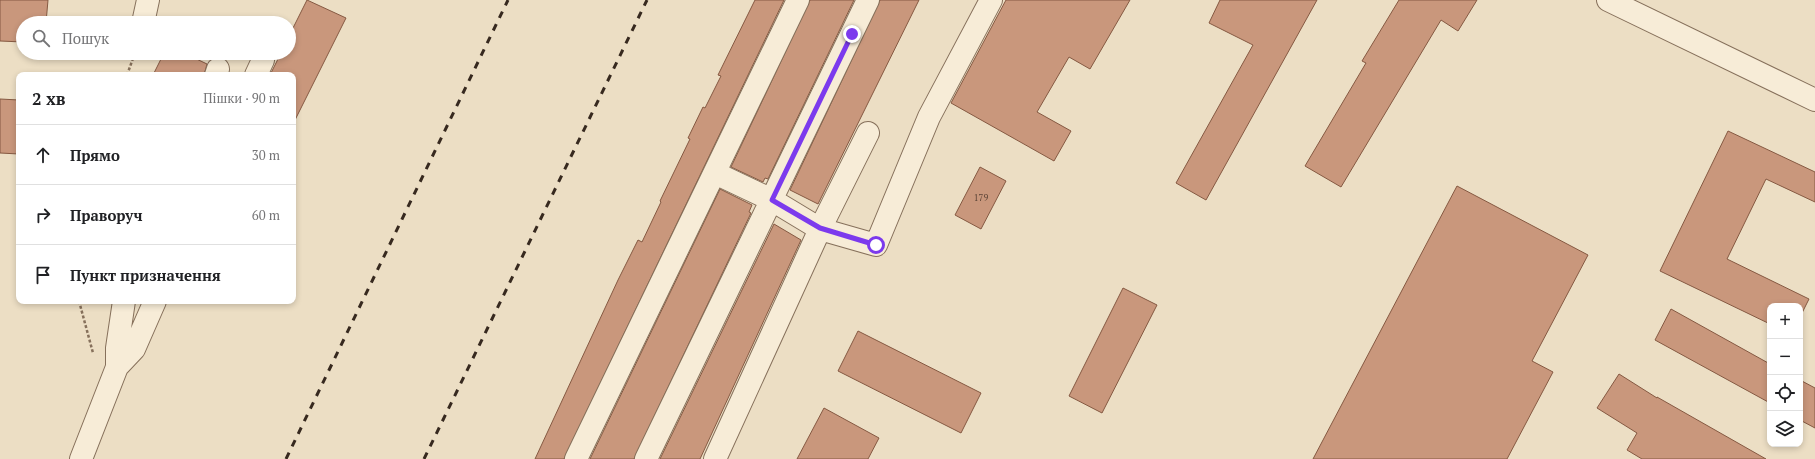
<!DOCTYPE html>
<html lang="uk">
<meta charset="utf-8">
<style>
body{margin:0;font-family:"PT Serif",serif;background:#f6f6f6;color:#202124}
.controls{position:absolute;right:12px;bottom:12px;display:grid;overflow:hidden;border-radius:8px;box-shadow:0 2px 6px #0003}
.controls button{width:36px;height:36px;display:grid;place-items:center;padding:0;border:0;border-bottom:1px solid #e0e0e0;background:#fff;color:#202124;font:20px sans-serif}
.stop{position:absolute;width:12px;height:12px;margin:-9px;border:3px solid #7c3aed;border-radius:50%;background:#fff}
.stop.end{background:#7c3aed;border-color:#fff;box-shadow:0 1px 4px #0008}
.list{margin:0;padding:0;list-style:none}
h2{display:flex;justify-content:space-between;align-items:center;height:52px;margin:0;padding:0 16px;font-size:17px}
h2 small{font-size:13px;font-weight:400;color:#757577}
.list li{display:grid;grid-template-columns:26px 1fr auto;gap:12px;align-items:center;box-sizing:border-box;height:60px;padding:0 16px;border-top:1px solid #e0e0e0}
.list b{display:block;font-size:15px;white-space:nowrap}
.list em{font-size:13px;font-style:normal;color:#757577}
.icon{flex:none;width:22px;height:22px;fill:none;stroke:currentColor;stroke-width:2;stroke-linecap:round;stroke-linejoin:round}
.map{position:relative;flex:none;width:1815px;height:459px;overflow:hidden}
.search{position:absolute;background:#fff;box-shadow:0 2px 6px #0003;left:16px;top:16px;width:280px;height:44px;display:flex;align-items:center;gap:10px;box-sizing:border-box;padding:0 14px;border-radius:22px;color:#757577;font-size:15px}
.panel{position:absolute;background:#fff;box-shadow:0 2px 6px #0003;left:16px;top:72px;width:280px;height:232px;border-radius:8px}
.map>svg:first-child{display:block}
.building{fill:#c9977c;stroke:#855942}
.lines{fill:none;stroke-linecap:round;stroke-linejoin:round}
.minor-casing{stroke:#86705b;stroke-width:24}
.path{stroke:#86705b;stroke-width:2.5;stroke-dasharray:3 2;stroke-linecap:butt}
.minor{stroke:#f7ecd7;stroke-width:22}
.rail{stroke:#37291f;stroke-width:3;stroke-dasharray:7 7;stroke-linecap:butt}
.route{stroke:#7c3aed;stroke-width:5}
.labels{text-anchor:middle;stroke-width:4;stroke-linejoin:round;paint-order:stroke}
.number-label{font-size:9px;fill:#5c4436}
</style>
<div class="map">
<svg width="1815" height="459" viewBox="0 0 1815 459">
<rect width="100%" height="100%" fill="#ecdec4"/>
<path class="building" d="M 0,0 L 48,0 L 46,23 L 23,23 L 23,42 L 0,41 Z
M 307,0 L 346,18 L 293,124 L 293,75 L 270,75 L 281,53 L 289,53 L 289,36 Z
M 755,0 L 784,0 L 564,459 L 535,459 L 618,280 L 638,240 L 642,242 L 661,202 L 660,201 L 690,139 L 688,138 L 703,107 L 705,108 L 721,76 L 718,75 Z
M 810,0 L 854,0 L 768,179 L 765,178 L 763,182 L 731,167 Z
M 880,0 L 919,0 L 818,204 L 790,190 Z
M 1006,0 L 1130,0 L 1090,69 L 1069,57 L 1037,112 L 1071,131 L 1054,161 L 951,103 Z
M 1220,0 L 1317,0 L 1206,200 L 1176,183 L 1253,45 L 1209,23 Z
M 1399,0 L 1477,0 L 1458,31 L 1441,20 L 1341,187 L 1305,166 L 1366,63 L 1362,61 Z
M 164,53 L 184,53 L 207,64 L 204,75 L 153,75 Z
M 0,99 L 19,100 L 19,154 L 0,153 Z
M 1728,131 L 1815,172 L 1815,202 L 1766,179 L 1727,259 L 1809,299 L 1800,317 L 1800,306 L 1770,306 L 1770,324 L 1660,271 Z
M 980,167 L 1006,181 L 981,229 L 955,215 Z
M 1457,186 L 1588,255 L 1532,361 L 1553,372 L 1507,459 L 1313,459 Z
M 720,189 L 752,205 L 749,212 L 751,213 L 634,459 L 590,459 Z
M 774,224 L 801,240 L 700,459 L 660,459 Z
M 1123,288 L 1157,305 L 1102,413 L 1069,396 Z
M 1671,309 L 1770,364 L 1770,403 L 1655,340 Z
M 858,331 L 981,393 L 961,433 L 838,371 Z
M 1619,374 L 1657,398 L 1657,397 L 1766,459 L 1642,459 L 1627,450 L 1637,433 L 1597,408 Z
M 1800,380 L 1815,388 L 1815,428 L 1800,420 Z
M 824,408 L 879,438 L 868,459 L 797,459 Z"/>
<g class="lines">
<g class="minor-casing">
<path id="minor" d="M 1608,0 L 1815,100
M 143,23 L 148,0
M 216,75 L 218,69
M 256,75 L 263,60
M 715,173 L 772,200 L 820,229 L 876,245 L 929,117 L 991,0
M 117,367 L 117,348 L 124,301
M 81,459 L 117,367 L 134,349 L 155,301
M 576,459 L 798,0
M 646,459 L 868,0
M 715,459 L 820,229 L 868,133"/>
</g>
<path class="path" d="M 127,75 L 135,53
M 79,301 L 93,353"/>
<use href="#minor" class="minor"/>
<path class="rail" d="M 286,459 L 508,0
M 424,459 L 647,0"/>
</g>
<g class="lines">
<path class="route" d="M 852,34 L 772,200 L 820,228 L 876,245"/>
</g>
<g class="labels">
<g class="number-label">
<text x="981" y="201">179</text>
</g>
</g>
</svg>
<div class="controls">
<button>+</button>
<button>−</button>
<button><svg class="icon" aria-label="locate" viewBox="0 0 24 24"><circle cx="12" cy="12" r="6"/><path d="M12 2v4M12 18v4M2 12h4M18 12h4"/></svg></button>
<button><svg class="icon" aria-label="layers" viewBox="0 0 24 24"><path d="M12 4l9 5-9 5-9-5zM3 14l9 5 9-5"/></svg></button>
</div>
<div class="stop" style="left:876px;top:245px"></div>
<div class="stop end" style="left:852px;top:34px"></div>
<div class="search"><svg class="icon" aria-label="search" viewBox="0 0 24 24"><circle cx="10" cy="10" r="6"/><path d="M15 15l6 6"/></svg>Пошук</div>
<section class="panel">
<h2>2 хв<small>Пішки · 90 m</small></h2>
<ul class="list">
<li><svg class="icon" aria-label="ahead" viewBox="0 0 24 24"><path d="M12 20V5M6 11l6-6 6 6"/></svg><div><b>Прямо</b></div><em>30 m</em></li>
<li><svg class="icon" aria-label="right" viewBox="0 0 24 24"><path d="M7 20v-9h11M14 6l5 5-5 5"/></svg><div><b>Праворуч</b></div><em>60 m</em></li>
<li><svg class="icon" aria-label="arrive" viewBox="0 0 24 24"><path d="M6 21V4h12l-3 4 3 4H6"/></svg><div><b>Пункт призначення</b></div></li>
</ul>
</section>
</div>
